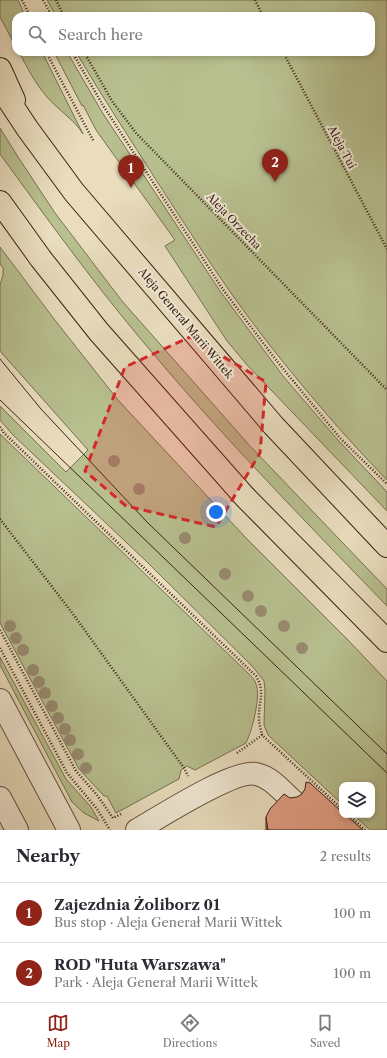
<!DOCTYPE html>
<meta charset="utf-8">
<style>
body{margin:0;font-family:"Libre Caslon Text",serif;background:#f7f7f7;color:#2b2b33}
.controls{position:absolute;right:12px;bottom:12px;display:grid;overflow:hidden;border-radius:8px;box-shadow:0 2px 6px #0003}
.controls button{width:36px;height:36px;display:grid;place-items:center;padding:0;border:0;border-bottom:1px solid #e1e1e2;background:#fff;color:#2b2b33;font:20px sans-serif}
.you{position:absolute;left:216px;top:512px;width:14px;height:14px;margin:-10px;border:3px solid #fff;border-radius:50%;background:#1a73e8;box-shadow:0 0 0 6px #1a73e833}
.badge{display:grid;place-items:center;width:26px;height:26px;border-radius:50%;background:#8f2418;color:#fff;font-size:13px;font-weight:700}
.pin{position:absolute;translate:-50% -33px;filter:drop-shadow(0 1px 2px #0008)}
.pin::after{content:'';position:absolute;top:21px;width:14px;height:12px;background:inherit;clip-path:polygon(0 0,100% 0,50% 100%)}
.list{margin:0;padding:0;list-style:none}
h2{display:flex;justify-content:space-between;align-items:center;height:52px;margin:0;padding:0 16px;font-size:17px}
h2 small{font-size:13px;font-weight:400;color:#7c7c81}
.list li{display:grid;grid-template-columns:26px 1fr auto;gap:12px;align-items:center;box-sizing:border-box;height:60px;padding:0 16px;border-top:1px solid #e1e1e2}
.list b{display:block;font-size:15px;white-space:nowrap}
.list p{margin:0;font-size:13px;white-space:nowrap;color:#7c7c81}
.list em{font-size:13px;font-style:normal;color:#7c7c81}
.icon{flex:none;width:22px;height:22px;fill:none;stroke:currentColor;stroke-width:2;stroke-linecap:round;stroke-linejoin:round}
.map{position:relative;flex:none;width:387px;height:830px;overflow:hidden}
.search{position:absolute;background:#fff;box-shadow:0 2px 6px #0003;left:12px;right:12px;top:12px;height:44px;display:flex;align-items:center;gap:10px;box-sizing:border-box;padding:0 14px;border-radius:12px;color:#7c7c81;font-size:15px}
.sheet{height:172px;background:#fff}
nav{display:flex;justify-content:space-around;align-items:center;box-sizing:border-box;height:56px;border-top:1px solid #e1e1e2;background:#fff;font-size:11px;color:#7c7c81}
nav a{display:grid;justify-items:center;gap:2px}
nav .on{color:#8f2418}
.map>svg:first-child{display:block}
.green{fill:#b8c090;stroke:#787052}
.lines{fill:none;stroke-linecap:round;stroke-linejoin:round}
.minor-casing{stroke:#64503f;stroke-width:24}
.major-casing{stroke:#382115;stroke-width:24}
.path{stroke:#382115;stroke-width:2.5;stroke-dasharray:1 2;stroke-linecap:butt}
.minor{stroke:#f1e9d5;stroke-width:22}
.major{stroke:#e9ddbe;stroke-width:22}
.tram{stroke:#382115;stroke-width:1}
.tree{fill:#998c72}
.wall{fill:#c18870;stroke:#382115}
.building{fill:#e09e82;stroke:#382115}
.marked{fill:#d62828;fill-opacity:0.2;stroke:#d62828;stroke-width:3;stroke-dasharray:8 5;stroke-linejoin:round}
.labels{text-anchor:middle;stroke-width:4;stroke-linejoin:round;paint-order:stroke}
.street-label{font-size:11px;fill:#382115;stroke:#f1e9d5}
</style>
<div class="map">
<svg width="387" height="830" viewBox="0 0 387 830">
<rect width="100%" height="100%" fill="#e9ddbe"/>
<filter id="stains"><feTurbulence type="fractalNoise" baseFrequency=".005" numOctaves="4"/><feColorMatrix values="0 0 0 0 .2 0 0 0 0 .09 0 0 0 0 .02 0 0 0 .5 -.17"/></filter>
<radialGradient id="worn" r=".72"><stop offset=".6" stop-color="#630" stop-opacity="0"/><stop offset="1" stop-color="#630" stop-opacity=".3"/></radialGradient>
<path class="green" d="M 0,0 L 18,0 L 25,16 L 16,16 L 16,47 L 0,17 Z
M 47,0 L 387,0 L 387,480 C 345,437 305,390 268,343 C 228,292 193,237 158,183 C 131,140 102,97 76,52 L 371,52 L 371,16 L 56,16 Z
M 19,52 L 42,52 L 83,134 C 74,119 58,110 47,97 C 35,83 27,67 19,52 Z
M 54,52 L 67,52 L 102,112 L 220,291 L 283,376 L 337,439 L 387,492 L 387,511 L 248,366 L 227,341 L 165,246 L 175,240 L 96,130 L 83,105 L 82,106 Z
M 0,128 L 18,157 L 55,213 L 122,301 L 250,446 L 387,589 L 387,606 C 302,518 217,431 139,337 C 90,278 45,216 0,154 Z
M 0,247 L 54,319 L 118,400 L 246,538 L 347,639 L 387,681 L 387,830 L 370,830 L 354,815 L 372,815 L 372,785 L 342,785 L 342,804 L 268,735 L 264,725 L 265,690 L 264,681 L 253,667 L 146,561 L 13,435 L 0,420 L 0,406 L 66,472 L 88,450 L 0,351 L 0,285 L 3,275 L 3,268 L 0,264 Z
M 0,434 L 249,674 C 252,677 255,680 256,684 C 261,697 252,731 246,743 L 195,770 L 187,766 L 181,770 L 179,779 L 116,813 L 107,796 L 104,796 L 79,769 L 0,623 Z
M 0,657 L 66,779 L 91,807 L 99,821 L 84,813 L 72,802 L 0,665 Z"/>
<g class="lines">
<g class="minor-casing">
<path id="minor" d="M 0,700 L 69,830
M 0,798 L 17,830
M 137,830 C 160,817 234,769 256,774 C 271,777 282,791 293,801"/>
</g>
<g class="major-casing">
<path id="major" d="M 0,69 L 14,100
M 0,87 L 27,128 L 74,192 L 273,425 L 387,546
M 0,202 L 41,259 L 99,332 L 245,497 L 387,641"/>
</g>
<path class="path" d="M 22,0 L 30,16
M 43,0 L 52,16
M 56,0 L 64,16
M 255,0 L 263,16
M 46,52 L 94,142
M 72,52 L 104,107 L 224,291 L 276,360 L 340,438 L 387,484
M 84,52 L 112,101 L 136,133 L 387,390
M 283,52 L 387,249
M 0,427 L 4,433 L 256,676 C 266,692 258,702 259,719 C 259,724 261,730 262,735
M 0,519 L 73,614 L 184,768 L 188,776
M 0,630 L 76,771 L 97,795 L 113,818 L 121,814
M 0,648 L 67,773 L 97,809 L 110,830
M 237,753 L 262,735 L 342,809
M 349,815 L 365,830"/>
<use href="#minor" class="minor"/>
<use href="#major" class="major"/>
<path class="tram" d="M 0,359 L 41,409 L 147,522 L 387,754
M 0,400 L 387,773"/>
</g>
<g class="tree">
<circle cx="114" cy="461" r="6"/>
<circle cx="139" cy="489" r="6"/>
<circle cx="185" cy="538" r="6"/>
<circle cx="225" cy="574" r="6"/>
<circle cx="248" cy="596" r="6"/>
<circle cx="261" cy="611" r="6"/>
<circle cx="10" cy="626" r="6"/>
<circle cx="284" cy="626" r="6"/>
<circle cx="16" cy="638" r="6"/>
<circle cx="302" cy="648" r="6"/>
<circle cx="23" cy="650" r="6"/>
<circle cx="33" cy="670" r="6"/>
<circle cx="39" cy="682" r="6"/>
<circle cx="45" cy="693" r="6"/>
<circle cx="52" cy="706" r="6"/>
<circle cx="58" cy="718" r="6"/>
<circle cx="65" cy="729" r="6"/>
<circle cx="70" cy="740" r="6"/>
<circle cx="78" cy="754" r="6"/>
<circle cx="86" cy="768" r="6"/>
</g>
<path class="wall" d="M 290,798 L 363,830 L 266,830 L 266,817 Z"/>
<path class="building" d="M 306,782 L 310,783 L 342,812 L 342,815 L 346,815 L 363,830 L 268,830 L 266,817 L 270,809 L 284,794 L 290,798 L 297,797 L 302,794 L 305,789 Z"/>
<path class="marked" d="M 190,337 L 266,382 L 260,453 L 216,527 L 126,506 L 85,471 L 125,367 Z"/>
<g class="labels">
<g class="street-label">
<text transform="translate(342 147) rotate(62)" y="4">Aleja Tui</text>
<text transform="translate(234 221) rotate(46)" y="4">Aleja Orzecha</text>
<text transform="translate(186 323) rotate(50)" y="4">Aleja Generał Marii Wittek</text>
</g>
</g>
<rect width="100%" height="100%" filter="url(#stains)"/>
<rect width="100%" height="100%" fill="url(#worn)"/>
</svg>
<div class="controls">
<button><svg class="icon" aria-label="layers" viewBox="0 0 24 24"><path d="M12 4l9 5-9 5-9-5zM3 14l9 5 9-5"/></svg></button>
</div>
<div class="you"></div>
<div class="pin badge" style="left:131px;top:188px">1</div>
<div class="pin badge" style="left:275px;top:182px">2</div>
<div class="search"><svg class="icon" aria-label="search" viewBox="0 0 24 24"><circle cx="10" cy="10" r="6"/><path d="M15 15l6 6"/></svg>Search here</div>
</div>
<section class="sheet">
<h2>Nearby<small>2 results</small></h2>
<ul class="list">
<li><span class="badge">1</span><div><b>Zajezdnia Żoliborz 01</b><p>Bus stop · Aleja Generał Marii Wittek</p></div><em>100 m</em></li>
<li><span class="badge">2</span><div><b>ROD &quot;Huta Warszawa&quot;</b><p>Park · Aleja Generał Marii Wittek</p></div><em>100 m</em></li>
</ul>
</section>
<nav>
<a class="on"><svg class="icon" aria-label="map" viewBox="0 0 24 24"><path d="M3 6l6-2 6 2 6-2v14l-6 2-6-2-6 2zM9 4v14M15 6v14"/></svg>Map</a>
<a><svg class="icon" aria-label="directions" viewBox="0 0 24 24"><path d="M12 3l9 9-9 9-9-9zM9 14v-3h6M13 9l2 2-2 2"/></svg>Directions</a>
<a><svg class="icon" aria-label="saved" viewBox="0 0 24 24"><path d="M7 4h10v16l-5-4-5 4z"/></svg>Saved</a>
</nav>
